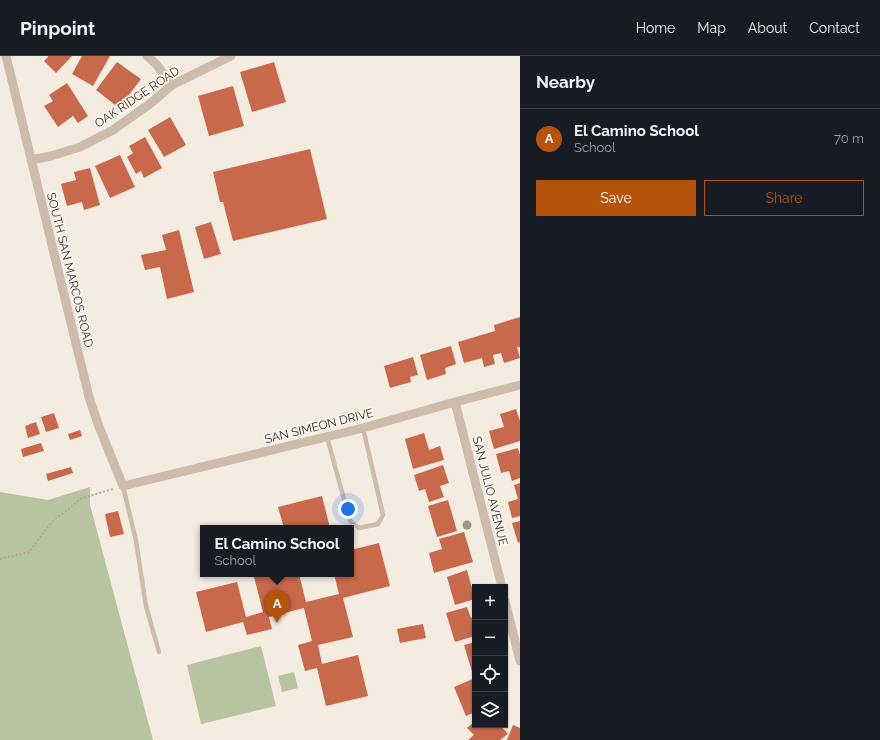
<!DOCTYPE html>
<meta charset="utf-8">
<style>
body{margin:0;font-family:Raleway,sans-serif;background:#20242c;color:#f1f3f6}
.controls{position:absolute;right:12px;bottom:12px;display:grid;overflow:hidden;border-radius:0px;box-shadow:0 1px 3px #0004}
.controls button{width:36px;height:36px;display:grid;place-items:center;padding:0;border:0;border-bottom:1px solid #363941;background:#171b24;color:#f1f3f6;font:20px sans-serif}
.you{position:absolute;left:348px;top:453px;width:14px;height:14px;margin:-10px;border:3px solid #fff;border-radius:50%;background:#1a73e8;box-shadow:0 0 0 6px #1a73e833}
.badge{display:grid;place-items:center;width:26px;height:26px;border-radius:50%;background:#b45309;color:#fff;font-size:13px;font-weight:700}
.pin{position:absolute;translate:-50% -33px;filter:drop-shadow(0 1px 2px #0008)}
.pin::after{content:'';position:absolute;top:21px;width:14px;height:12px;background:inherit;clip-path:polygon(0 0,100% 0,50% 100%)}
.popup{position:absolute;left:200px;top:469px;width:154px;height:52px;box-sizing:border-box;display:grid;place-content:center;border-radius:0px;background:#171b24;filter:drop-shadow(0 1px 3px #0005);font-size:13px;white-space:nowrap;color:#9ea1a6}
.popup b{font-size:15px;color:#f1f3f6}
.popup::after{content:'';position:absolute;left:50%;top:100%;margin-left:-8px;border:8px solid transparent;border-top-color:#171b24}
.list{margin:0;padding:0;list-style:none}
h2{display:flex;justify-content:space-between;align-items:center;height:52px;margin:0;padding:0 16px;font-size:17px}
h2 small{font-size:13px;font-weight:400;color:#9ea1a6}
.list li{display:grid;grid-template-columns:26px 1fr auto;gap:12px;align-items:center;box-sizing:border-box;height:60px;padding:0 16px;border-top:1px solid #363941}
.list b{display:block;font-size:15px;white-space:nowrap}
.list p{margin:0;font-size:13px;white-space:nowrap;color:#9ea1a6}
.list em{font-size:13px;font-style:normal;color:#9ea1a6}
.actions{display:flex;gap:8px;padding:12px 16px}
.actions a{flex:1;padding:9px 0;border:1px solid #b45309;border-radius:0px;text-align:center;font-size:14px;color:#b45309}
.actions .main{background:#b45309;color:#fff}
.icon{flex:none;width:22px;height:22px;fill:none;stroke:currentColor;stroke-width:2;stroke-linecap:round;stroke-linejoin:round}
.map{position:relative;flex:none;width:520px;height:684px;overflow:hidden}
header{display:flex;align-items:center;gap:24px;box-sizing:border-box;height:56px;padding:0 20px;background:#171b24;border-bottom:1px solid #363941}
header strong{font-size:19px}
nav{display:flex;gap:22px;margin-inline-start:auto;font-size:14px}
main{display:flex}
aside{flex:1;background:#171b24}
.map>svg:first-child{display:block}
.green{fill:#b8c4a0}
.building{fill:#c8694b}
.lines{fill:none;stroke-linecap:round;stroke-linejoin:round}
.path{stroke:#b9a596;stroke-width:2;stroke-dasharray:2 2;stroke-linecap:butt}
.service{stroke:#cdbbac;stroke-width:4.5}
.minor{stroke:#cdbbac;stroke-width:9}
.tree{fill:#969b7f}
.labels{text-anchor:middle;stroke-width:3.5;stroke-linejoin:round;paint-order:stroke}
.street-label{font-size:12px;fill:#3b302b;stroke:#fbf5ee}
</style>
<header>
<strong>Pinpoint</strong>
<nav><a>Home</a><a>Map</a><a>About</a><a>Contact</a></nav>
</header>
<main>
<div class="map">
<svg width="520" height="684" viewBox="0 0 520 684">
<rect width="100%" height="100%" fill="#f4ebe1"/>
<path class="green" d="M 90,431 L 90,449 L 153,684 L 0,684 L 0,436 L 48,444 Z
M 261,590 L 276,650 L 201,668 L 187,609 Z
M 294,616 L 298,632 L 282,636 L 278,620 Z"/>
<path class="building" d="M 48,0 L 72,0 L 56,17 L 44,5 L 48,1 Z
M 82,0 L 110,0 L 93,30 L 72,18 Z
M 117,6 L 141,23 L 119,52 L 96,34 Z
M 274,6 L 286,46 L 252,56 L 240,16 Z
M 67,27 L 88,60 L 78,67 L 73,60 L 58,71 L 44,50 L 53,45 L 49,39 Z
M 233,30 L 244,70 L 209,80 L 198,40 Z
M 170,61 L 186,89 L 164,101 L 148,74 Z
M 145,81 L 162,112 L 144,122 L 141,115 L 136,118 L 127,101 L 133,97 L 129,90 Z
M 310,93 L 327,163 L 233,185 L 223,146 L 220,146 L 213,116 Z
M 120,99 L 135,131 L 110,142 L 95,110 Z
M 90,112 L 100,149 L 84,154 L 82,146 L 67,150 L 61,128 L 76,124 L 74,116 Z
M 211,166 L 221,198 L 204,203 L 195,171 Z
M 179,174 L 194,236 L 167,243 L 160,211 L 145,214 L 141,199 L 166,194 L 162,179 Z
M 520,261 L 520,291 L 517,291 L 520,302 L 504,307 L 501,297 L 493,299 L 495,308 L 484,311 L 482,302 L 464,307 L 458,286 L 495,275 L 494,269 Z
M 451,290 L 456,308 L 445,312 L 446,318 L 427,324 L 420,299 Z
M 413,301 L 418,319 L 410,321 L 411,326 L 390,332 L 384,310 Z
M 516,353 L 520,365 L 520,385 L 494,393 L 489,375 L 504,371 L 500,358 Z
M 54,357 L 59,372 L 46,376 L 41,361 Z
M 36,366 L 40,378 L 28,382 L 25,370 Z
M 80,374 L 82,380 L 70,384 L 68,378 Z
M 424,377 L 429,394 L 440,390 L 444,404 L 413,413 L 405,383 Z
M 41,387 L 44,395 L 23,401 L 21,393 Z
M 518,392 L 520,399 L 520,422 L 512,425 L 509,415 L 501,417 L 496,398 Z
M 443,409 L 449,427 L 440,430 L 444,441 L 429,446 L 425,433 L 419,435 L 414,419 Z
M 71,411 L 73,417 L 48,425 L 46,418 Z
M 520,427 L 520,460 L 512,462 L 508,446 L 518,443 L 514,429 Z
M 322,440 L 330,472 L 323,472 L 323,470 L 314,472 L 284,472 L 278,451 Z
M 448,444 L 457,475 L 437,481 L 428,450 Z
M 118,455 L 124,478 L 110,481 L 105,458 Z
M 520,465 L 520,486 L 518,487 L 512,467 Z
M 464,476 L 473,506 L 434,517 L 429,497 L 442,493 L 439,483 Z
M 379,487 L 390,530 L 343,542 L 353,581 L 318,589 L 322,608 L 358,599 L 368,640 L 326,650 L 317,612 L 305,615 L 298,589 L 312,585 L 304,552 L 269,561 L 272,573 L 247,579 L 243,566 L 206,576 L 196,536 L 237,526 L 246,561 L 263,556 L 254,521 L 265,518 L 299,518 L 306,546 L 339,538 L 334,518 L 351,518 L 351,494 Z
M 467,514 L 475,543 L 455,549 L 447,521 Z
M 467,551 L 471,562 L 475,560 L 475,580 L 455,586 L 446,557 Z
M 423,568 L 426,582 L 400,587 L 397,573 Z
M 475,586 L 475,618 L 473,619 L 464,589 Z
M 475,622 L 475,656 L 466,660 L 454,631 Z
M 475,665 L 475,669 L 500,669 L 508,678 L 500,684 L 468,684 L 474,679 L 467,672 Z
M 513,669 L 520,672 L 520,684 L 507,684 Z"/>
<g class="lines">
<path class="path" d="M 0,503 L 29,496 L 52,466 L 82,442 L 113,433"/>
<path class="service" d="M 327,381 L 350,465 L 359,472 L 378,468 L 383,459 L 363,372
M 123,430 L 136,485 L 146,550 L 159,596"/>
<path class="minor" d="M 6,0 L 89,341 L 98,368 L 123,430 L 363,372 L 455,346 L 520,329
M 147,0 L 156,8 L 172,29
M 31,104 L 51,100 L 80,91 L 113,74 L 151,47 L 172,29 L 231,0
M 455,346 L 502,531
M 505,545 L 520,605"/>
</g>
<circle class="tree" cx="467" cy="469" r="4.5"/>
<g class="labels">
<g class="street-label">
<text transform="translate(137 41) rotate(-34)" y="4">OAK RIDGE ROAD</text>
<text transform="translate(70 214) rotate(76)" y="4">SOUTH SAN MARCOS ROAD</text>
<text transform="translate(319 370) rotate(-14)" y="4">SAN SIMEON DRIVE</text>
<text transform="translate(490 435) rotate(76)" y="4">SAN JULIO AVENUE</text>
</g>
</g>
</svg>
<div class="controls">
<button>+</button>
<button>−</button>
<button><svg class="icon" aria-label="locate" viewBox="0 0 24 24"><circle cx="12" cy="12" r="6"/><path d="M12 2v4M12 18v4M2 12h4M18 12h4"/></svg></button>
<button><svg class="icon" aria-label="layers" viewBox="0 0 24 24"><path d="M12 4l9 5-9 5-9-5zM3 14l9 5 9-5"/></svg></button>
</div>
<div class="you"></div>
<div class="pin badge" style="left:277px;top:567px">A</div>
<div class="popup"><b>El Camino School</b>School</div>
</div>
<aside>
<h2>Nearby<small></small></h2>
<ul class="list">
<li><span class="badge">A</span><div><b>El Camino School</b><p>School</p></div><em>70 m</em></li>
</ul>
<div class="actions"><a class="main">Save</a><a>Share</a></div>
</aside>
</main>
